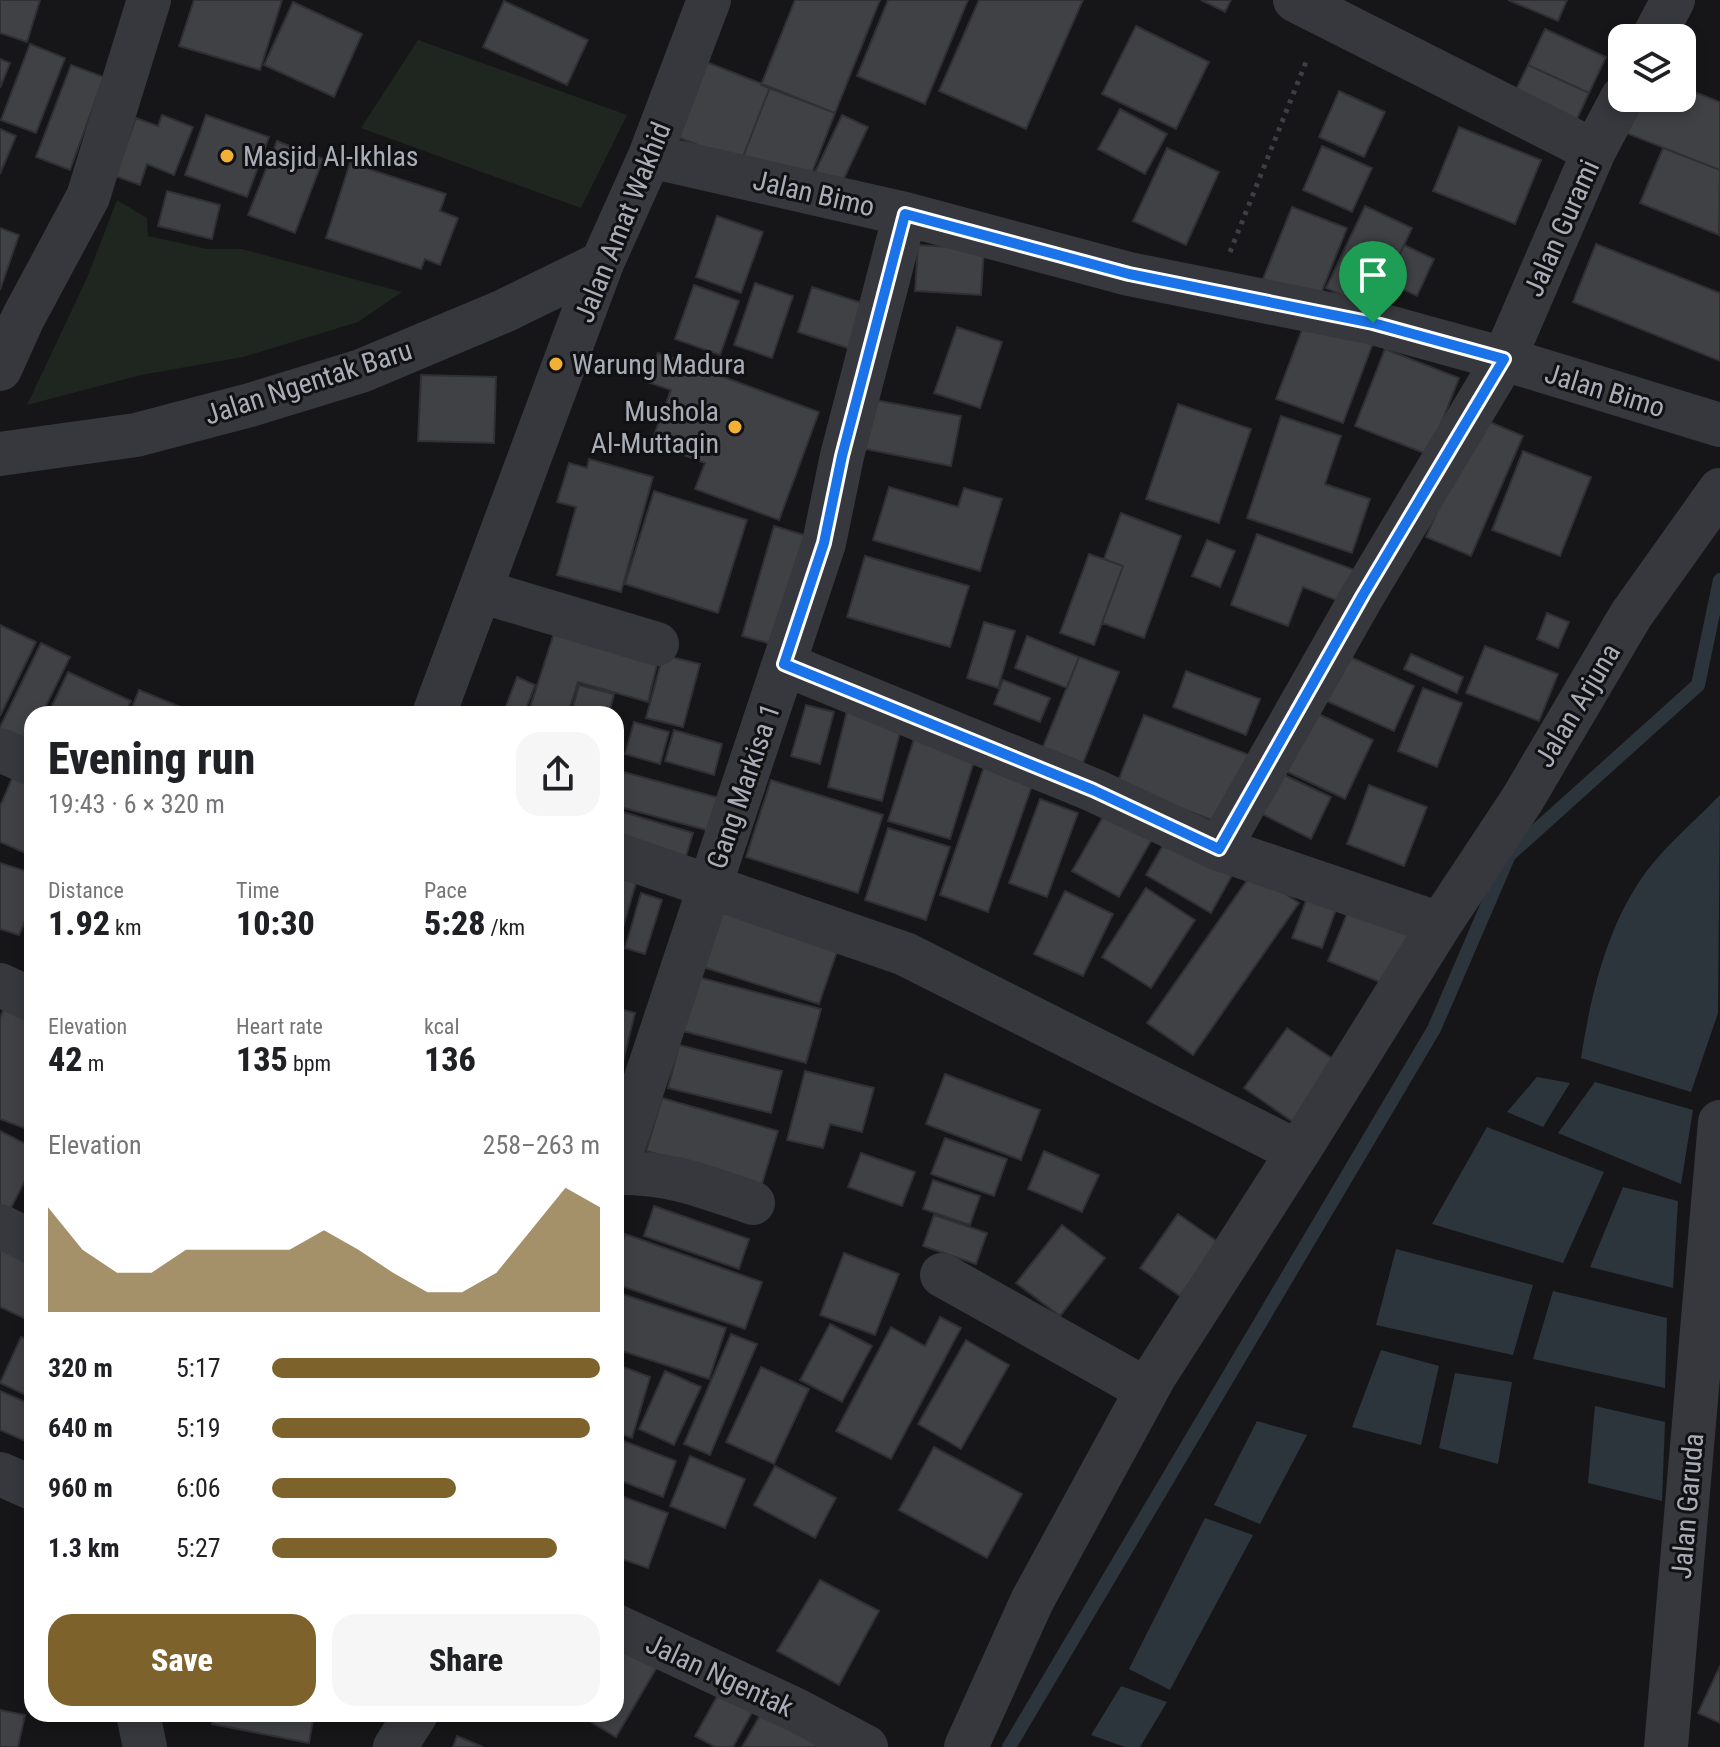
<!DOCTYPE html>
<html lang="en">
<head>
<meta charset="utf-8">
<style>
  body { margin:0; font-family:"Roboto Condensed",sans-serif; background:#f6f6f6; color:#202124; height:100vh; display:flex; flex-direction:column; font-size:30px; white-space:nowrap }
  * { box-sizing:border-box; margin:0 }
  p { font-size:26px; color:#757577 }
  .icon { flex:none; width:44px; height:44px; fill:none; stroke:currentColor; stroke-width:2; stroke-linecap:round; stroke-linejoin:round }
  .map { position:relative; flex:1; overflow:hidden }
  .details { position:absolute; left:24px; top:706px; width:600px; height:1016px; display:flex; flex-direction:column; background:#fff; border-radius:24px; box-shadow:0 4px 12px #0003 }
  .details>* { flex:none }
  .fabs { position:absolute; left:1608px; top:24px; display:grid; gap:16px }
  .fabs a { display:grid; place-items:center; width:88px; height:88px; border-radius:16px; background:#fff; box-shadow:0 4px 12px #0003; font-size:40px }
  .pin { position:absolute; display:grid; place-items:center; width:68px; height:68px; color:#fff; margin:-82px -34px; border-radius:50% 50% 50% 0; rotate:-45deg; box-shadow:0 0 8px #0007 }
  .pin .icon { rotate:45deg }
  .round { display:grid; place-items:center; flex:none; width:84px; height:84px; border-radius:24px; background:#f6f6f6 }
  .headline { display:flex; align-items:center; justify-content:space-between; height:136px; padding:0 24px }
  h1 { font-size:44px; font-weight:800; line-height:60px }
  .metrics { display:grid; grid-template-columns:repeat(3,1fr); gap:12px; height:136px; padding:8px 24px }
  .metrics div { display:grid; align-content:center }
  .metrics b { font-size:34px; font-weight:800 }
  .metrics small { font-size:22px; font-weight:400 }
  .metrics p { font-size:22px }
  .chart { height:224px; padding:16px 24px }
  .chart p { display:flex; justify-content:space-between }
  .chart svg { width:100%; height:144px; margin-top:8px; fill:#7e622b; opacity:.7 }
  .action { display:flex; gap:16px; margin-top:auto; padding:16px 24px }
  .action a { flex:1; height:92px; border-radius:24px; background:#7e622b; color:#fff; font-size:32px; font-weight:800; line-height:92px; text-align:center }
  .action a+a { background:#f6f6f6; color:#202124 }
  ul { padding:0 24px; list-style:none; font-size:26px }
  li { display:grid; grid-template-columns:128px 96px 1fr; align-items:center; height:60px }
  li i { height:20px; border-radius:10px; background:#7e622b }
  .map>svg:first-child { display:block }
  .green { fill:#1e261f }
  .water { fill:#2c353c }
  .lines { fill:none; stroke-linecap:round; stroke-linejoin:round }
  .stream { stroke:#2c353c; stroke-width:14 }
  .building { fill:#404145; stroke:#303034; stroke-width:2 }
  .path { stroke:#3d3f44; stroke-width:5; stroke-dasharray:4 6; stroke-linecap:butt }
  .minor { stroke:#37383d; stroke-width:44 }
  .route-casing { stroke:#fff; stroke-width:16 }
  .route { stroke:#1a73e8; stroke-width:10 }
  .poi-dot { fill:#f2b134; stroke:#111113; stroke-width:3 }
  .labels { text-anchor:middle; stroke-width:6; stroke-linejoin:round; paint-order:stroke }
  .poi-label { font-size:28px; fill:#a8adb8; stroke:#111113; text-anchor:start }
  .street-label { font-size:28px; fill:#a8adb8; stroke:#111113 }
</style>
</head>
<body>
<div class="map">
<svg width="1720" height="1747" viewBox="0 0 1720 1747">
  <rect width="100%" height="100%" fill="#161618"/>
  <path class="green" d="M 418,40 L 627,115 L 581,208 L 361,128 Z
    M 117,200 L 147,218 L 148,236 L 207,249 L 242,249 L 402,292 L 358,322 L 243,357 L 141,375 L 27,405 L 87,278 Z"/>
  <path class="water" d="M 1720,795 L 1718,1013 L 1691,1092 L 1581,1058 C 1591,994 1607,925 1646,872 C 1667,844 1696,820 1720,795 Z
    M 1537,1077 L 1570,1083 L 1543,1127 L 1507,1112 Z
    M 1595,1082 L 1693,1110 L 1681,1184 L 1558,1133 Z
    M 1487,1127 L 1604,1172 L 1563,1263 L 1432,1224 Z
    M 1623,1187 L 1678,1201 L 1673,1288 L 1590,1267 Z
    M 1396,1249 L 1533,1285 L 1513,1355 L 1376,1325 Z
    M 1553,1291 L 1667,1318 L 1665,1388 L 1533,1359 Z
    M 1381,1350 L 1439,1366 L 1421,1445 L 1352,1427 Z
    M 1455,1373 L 1512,1382 L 1498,1464 L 1439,1448 Z
    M 1595,1406 L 1665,1422 L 1662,1501 L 1588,1483 Z
    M 1257,1421 L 1307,1435 L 1260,1524 L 1214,1505 Z
    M 1205,1518 L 1253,1535 L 1170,1690 L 1129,1669 Z
    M 1121,1686 L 1167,1702 L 1140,1747 L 1125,1747 L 1091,1735 Z"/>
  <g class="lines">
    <path class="stream" d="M 1009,1747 L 1434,1029 L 1509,855 L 1698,685 L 1720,580"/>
  </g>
  <path class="building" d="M 0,0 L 40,0 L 27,42 L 0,33 Z
    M 194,0 L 282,0 L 260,70 L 179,46 Z
    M 795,0 L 880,0 L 835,113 L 761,85 Z
    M 888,0 L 968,0 L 925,104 L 857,76 Z
    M 979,0 L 1083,0 L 1026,129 L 939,91 Z
    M 1201,0 L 1231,0 L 1225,12 Z
    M 1508,0 L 1567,0 L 1558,21 Z
    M 504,1 L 588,40 L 567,85 L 483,47 Z
    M 293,2 L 362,34 L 334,97 L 264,65 Z
    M 1136,26 L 1209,62 L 1176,129 L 1102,94 Z
    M 1545,29 L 1606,57 L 1589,93 L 1528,65 Z
    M 30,44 L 65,58 L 36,133 L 1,120 Z
    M 0,59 L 10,63 L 0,88 Z
    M 701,60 L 770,87 L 741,162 L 672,135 Z
    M 71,65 L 104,77 L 70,170 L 36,157 Z
    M 1528,65 L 1589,93 L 1570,134 L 1509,104 Z
    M 770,87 L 835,113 L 806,188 L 741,162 Z
    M 1682,87 L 1720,102 L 1720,170 L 1626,133 L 1641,98 L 1682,98 Z
    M 1339,91 L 1385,112 L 1364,157 L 1319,137 Z
    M 1120,109 L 1167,134 L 1145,174 L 1098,149 Z
    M 162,115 L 193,127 L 174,175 L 147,164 L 140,185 L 115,176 L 136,118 L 158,126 Z
    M 206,115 L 269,137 L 247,197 L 185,175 Z
    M 842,115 L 868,127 L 841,185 L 815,172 Z
    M 1459,127 L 1541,160 L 1515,224 L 1433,191 Z
    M 0,129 L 16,136 L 0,174 Z
    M 277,141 L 323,159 L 295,233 L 248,215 Z
    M 1322,146 L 1372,168 L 1352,212 L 1303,190 Z
    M 1167,148 L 1219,172 L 1186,245 L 1133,221 Z
    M 1663,148 L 1720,170 L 1719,235 L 1640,203 Z
    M 350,163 L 446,194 L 440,211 L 458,218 L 440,265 L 425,259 L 421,269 L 326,238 Z
    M 167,191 L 220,205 L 212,239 L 158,226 Z
    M 1365,206 L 1412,228 L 1374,310 L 1326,288 Z
    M 1292,207 L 1347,228 L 1318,301 L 1263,279 Z
    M 717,216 L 763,232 L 741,293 L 696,277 Z
    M 0,228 L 19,235 L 0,290 Z
    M 1596,244 L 1720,293 L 1720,361 L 1573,302 Z
    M 918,245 L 984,249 L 981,295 L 915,291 Z
    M 1404,245 L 1434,259 L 1417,296 L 1387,282 Z
    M 755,283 L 793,296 L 772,358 L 734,345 Z
    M 694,285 L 739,301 L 720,355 L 675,339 Z
    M 812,287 L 871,306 L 857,351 L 798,332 Z
    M 1306,319 L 1373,343 L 1343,423 L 1276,399 Z
    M 957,327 L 1002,342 L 980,408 L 934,393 Z
    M 1385,349 L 1459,378 L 1429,455 L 1355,426 Z
    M 658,353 L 819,412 L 779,520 L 695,489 L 705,463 L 651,443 L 671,390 L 647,382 Z
    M 421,375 L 496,377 L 494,443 L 418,441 Z
    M 864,398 L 961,416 L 951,466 L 855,447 Z
    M 1178,404 L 1251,429 L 1219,523 L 1146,499 Z
    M 1281,416 L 1341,436 L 1325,484 L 1370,499 L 1352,553 L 1247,518 Z
    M 1478,417 L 1523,436 L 1471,556 L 1426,537 Z
    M 1523,451 L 1591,477 L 1560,556 L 1492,530 Z
    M 589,459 L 653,477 L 621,592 L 557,575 L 576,507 L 557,502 L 569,463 L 587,468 Z
    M 889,487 L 958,507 L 964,488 L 1002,499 L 980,571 L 873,540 Z
    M 654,491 L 747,520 L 718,613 L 625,584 Z
    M 1121,513 L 1181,536 L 1144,638 L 1102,623 L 1123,566 L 1104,559 Z
    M 774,526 L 814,538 L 782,647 L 742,636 Z
    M 1257,534 L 1363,573 L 1351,606 L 1303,587 L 1288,626 L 1231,605 Z
    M 1207,540 L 1235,551 L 1220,587 L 1192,576 Z
    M 1089,554 L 1123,566 L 1094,645 L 1060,633 Z
    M 865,556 L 969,586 L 950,647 L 847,617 Z
    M 1547,613 L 1569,622 L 1558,648 L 1537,639 Z
    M 984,622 L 1015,631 L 998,688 L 967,678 Z
    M 0,625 L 36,642 L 0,716 Z
    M 556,627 L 660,652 L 648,702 L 578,682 L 568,714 L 528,714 Z
    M 1027,636 L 1079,657 L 1067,688 L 1015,668 Z
    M 41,643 L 70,657 L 42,714 L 32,714 L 32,734 L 27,745 L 0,732 L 0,727 Z
    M 1485,646 L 1558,674 L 1539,721 L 1466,693 Z
    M 1333,649 L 1414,686 L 1394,731 L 1313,695 Z
    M 1411,654 L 1463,677 L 1457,693 L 1404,669 Z
    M 663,655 L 700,664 L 683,727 L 646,718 Z
    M 1079,657 L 1119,672 L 1083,763 L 1043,747 Z
    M 1186,671 L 1260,699 L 1246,735 L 1173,707 Z
    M 68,672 L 131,701 L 124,714 L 48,714 Z
    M 517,677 L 535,685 L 524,714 L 503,714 Z
    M 1003,680 L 1050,698 L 1040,722 L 994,704 Z
    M 579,685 L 614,694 L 609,714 L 571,714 Z
    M 1423,688 L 1462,703 L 1437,767 L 1398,751 Z
    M 139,690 L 198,714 L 129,714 Z
    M 806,705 L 834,712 L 820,764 L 791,756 Z
    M 1306,708 L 1373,740 L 1345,799 L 1277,767 Z
    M 847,711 L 902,725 L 882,801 L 828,787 Z
    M 1144,715 L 1252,756 L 1225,825 L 1117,784 Z
    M 634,722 L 669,732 L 660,764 L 625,754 Z
    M 674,730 L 722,744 L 714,775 L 665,761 Z
    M 914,739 L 975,758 L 950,839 L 888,821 Z
    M 986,761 L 1035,777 L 988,912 L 940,895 Z
    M 18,765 L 32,771 L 32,856 L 0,842 L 0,806 Z
    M 616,770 L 723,799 L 714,832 L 616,806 Z
    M 1280,773 L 1331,797 L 1311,839 L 1260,813 Z
    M 771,780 L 883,815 L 858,893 L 746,857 Z
    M 1369,785 L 1427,807 L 1404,866 L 1347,844 Z
    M 1040,799 L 1078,813 L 1047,897 L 1009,883 Z
    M 1108,808 L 1155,834 L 1119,897 L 1072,871 Z
    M 616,810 L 693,833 L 684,863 L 616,842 Z
    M 888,828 L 950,847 L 926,920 L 865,900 Z
    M 1170,833 L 1235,870 L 1211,913 L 1146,875 Z
    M 0,863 L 32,873 L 32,906 L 19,935 L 0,929 Z
    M 1253,872 L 1299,903 L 1193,1055 L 1147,1023 Z
    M 616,877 L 636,883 L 616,952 Z
    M 1146,888 L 1195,920 L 1151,988 L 1102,957 Z
    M 1065,891 L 1113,914 L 1083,976 L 1034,954 Z
    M 641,893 L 662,900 L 645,954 L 625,948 Z
    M 1309,893 L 1338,904 L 1322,948 L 1292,938 Z
    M 719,907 L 839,946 L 819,1004 L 700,966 Z
    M 1349,909 L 1418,937 L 1397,989 L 1328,961 Z
    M 694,976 L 821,1009 L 806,1063 L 679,1030 Z
    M 8,998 L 32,1008 L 32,1131 L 0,1119 L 0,1018 Z
    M 616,1008 L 635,1013 L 616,1090 Z
    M 1287,1028 L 1339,1063 L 1296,1124 L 1244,1088 Z
    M 679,1045 L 782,1071 L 771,1113 L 668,1088 Z
    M 805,1071 L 874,1088 L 862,1132 L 830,1124 L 823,1148 L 787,1140 Z
    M 945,1074 L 1040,1110 L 1021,1160 L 926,1124 Z
    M 662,1098 L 778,1131 L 762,1184 L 646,1151 Z
    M 0,1131 L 32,1147 L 32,1167 L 9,1212 L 0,1208 Z
    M 945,1138 L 1007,1159 L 994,1196 L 931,1174 Z
    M 1044,1151 L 1099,1175 L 1082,1212 L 1028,1189 Z
    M 861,1153 L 915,1172 L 902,1206 L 848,1187 Z
    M 933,1180 L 980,1196 L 970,1225 L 923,1209 Z
    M 654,1206 L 749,1239 L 739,1269 L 644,1236 Z
    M 1178,1214 L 1218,1242 L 1180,1296 L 1140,1268 Z
    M 934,1215 L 987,1233 L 976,1264 L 923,1246 Z
    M 1062,1225 L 1105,1258 L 1060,1316 L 1016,1283 Z
    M 625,1234 L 762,1282 L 745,1329 L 616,1284 L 616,1261 Z
    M 6,1239 L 32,1252 L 32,1322 L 0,1307 L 0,1251 Z
    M 844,1253 L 899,1274 L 875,1335 L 820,1315 Z
    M 616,1292 L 726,1328 L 709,1379 L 616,1349 Z
    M 940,1317 L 961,1328 L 891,1459 L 836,1431 L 891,1327 L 925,1346 Z
    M 830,1324 L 872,1346 L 842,1402 L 800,1380 Z
    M 731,1334 L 757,1344 L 710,1455 L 684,1444 Z
    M 21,1337 L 32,1342 L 32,1398 L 0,1383 Z
    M 966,1340 L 1009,1365 L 961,1449 L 918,1424 Z
    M 616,1364 L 650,1377 L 632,1438 L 616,1432 Z
    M 761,1367 L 809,1389 L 774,1464 L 726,1442 Z
    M 665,1371 L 701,1387 L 674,1445 L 639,1429 Z
    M 0,1391 L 32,1405 L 32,1444 L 0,1430 Z
    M 616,1438 L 676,1461 L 663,1497 L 616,1479 Z
    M 934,1447 L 1022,1494 L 987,1558 L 899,1510 Z
    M 690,1456 L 745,1479 L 725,1528 L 670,1506 Z
    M 775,1466 L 836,1498 L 815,1538 L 754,1505 Z
    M 616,1494 L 668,1513 L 648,1568 L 616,1557 Z
    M 820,1580 L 879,1611 L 839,1685 L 777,1651 Z
    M 616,1643 L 657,1667 L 616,1737 L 581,1716 L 583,1714 L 616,1714 Z
    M 1720,1666 L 1720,1723 L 1698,1713 Z
    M 720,1691 L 754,1709 L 733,1747 L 715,1747 L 695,1736 Z
    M 767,1703 L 845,1747 L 742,1747 Z
    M 0,1710 L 25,1715 L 18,1747 L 0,1747 Z
    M 214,1714 L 314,1714 L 309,1743 L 212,1724 Z
    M 457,1736 L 483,1747 L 453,1747 Z"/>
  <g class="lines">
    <path class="path" d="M 1230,252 L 1308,57"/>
    <path class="minor" d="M 1295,0 L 1594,151
      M 1653,38 L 1673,0
      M 650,156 L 905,214 L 1129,274 L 1373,323 L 1504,359 L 1720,425
      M 0,369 L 23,318 L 88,197 L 149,0
      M 0,454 L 136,435 L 250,405 L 361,371 L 504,311 L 602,263
      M 480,591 L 657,644
      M 784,664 L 1093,790 L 1219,849 L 1440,924
      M 434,714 L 602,263 L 650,156 L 709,0
      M 0,750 L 32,764
      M 1219,849 L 1363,595 L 1504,359 L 1594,151 L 1622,98
      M 616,854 L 905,954 L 1298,1152 L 1440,924 L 1522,800 L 1631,615 L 1720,490
      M 0,985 L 32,1000
      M 616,1168 L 824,543 L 842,456 L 905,214
      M 616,1173 C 670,1172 703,1186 753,1203
      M 0,1226 L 32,1242
      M 942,1275 L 1147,1390
      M 0,1474 L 32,1488
      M 616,1626 L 796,1710 L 866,1747
      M 138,1714 L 145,1747
      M 395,1747 L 416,1714
      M 966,1747 L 1032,1601 L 1154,1377 L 1298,1152
      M 1666,1747 L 1720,1122"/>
  </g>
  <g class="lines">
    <defs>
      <path id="route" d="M 905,214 L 1129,274 L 1373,323 L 1504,359 L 1363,595 L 1219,849 L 1093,790 L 784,664 L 824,543 L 842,456 Z"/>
    </defs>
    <use href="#route" class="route-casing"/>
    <use href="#route" class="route"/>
  </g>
  <g class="poi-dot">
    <circle cx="227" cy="156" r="8"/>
    <circle cx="556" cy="364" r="8"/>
    <circle cx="735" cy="427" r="8"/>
  </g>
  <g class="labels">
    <g class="poi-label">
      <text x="243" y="166">Masjid Al-Ikhlas</text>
      <text x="572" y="374">Warung Madura</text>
      <text x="719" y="421" text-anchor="end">Mushola<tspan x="719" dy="32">Al-Muttaqin</tspan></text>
    </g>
    <g class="street-label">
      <text transform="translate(814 193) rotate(13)" y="10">Jalan Bimo</text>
      <text transform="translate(622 222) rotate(-68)" y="10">Jalan Amat Wakhid</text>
      <text transform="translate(1561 228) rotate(-66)" y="10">Jalan Gurami</text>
      <text transform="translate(308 382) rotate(-18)" y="10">Jalan Ngentak Baru</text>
      <text transform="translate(1605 390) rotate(17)" y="10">Jalan Bimo</text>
      <text transform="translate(1577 705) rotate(-59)" y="10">Jalan Arjuna</text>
      <text transform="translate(743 786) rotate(-71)" y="10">Gang Markisa 1</text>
      <text transform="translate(1687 1506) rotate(-85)" y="10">Jalan Garuda</text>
      <text transform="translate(720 1675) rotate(25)" y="10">Jalan Ngentak</text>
    </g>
  </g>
</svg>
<div class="fabs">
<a><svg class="icon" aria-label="layers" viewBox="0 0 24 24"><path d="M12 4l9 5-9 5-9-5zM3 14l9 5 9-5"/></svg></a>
</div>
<div class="pin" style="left:1373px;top:323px;background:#1e9e55"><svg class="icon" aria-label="arrive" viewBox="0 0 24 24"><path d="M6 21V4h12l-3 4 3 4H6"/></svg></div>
<section class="details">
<div class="headline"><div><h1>Evening run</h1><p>19:43 · 6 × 320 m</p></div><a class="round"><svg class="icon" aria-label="share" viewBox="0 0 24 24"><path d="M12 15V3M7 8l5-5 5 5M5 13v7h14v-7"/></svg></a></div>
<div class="metrics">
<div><p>Distance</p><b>1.92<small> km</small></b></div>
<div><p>Time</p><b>10:30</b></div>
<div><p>Pace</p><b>5:28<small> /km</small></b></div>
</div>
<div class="metrics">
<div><p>Elevation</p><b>42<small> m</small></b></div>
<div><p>Heart rate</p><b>135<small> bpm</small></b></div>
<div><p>kcal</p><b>136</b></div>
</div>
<div class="chart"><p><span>Elevation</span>258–263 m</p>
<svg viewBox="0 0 160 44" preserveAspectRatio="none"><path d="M0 44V12L10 25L20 32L30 32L40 25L50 25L60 25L70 25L80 19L90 25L100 32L110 38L120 38L130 32L140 19L150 6L160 12V44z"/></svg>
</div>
<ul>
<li><b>320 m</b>5:17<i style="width:100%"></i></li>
<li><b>640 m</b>5:19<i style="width:97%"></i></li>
<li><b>960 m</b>6:06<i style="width:56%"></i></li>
<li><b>1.3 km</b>5:27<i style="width:87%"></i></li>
</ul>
<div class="action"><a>Save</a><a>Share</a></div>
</section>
</div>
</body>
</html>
